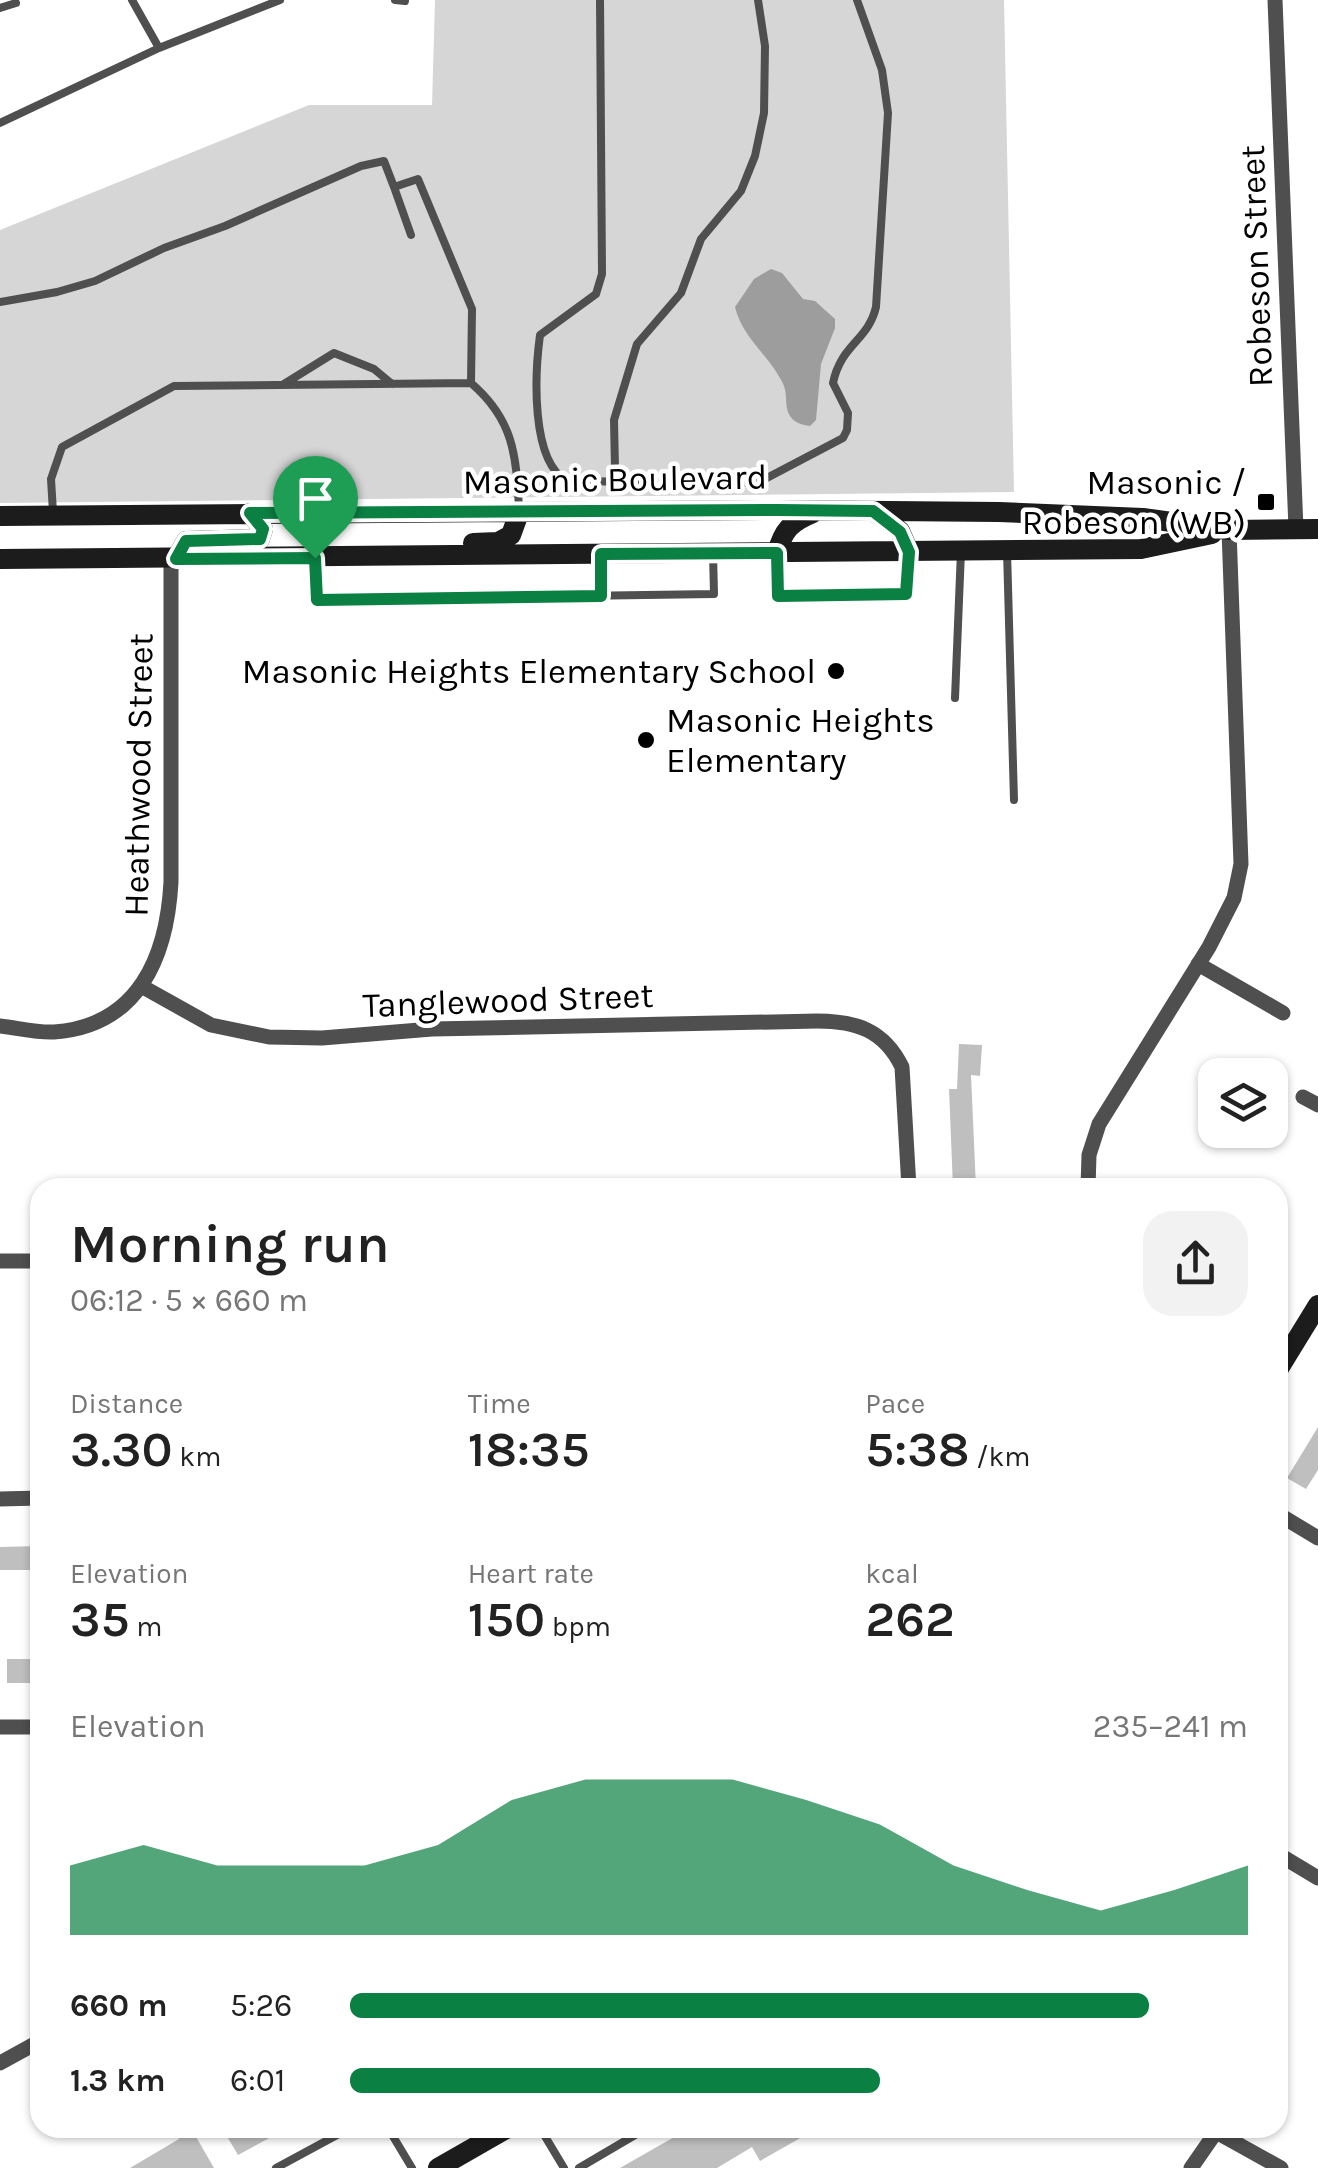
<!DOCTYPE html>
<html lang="en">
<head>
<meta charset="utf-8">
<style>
  body { margin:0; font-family:Karla,sans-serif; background:#f2f2f2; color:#222; height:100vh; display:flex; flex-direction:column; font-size:38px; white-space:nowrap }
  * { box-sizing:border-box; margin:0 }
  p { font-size:32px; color:#767676 }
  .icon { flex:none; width:55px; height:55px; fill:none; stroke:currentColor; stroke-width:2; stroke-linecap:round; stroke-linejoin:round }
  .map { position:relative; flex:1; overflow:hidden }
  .details { position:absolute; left:30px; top:1178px; width:1258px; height:960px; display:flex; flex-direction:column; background:#fff; border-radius:30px; box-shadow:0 2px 8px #0004 }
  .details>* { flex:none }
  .fabs { position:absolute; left:1198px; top:1058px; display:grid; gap:20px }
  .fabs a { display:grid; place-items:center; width:90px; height:90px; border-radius:20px; background:#fff; box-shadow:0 2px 8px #0004; font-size:50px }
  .pin { position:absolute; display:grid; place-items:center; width:85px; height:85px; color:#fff; margin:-102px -42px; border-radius:50% 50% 50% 0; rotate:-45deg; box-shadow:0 0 10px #0007 }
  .pin .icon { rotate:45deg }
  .round { display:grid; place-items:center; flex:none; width:105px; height:105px; border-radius:30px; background:#f2f2f2 }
  .summary { display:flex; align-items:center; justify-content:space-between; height:170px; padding:0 40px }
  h1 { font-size:55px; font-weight:600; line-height:75px }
  .metrics { display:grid; grid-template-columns:repeat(3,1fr); gap:15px; height:170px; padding:10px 40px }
  .metrics div { display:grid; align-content:center }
  .metrics b { font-size:50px; font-weight:600 }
  .metrics small { font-size:28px; font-weight:400 }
  .metrics p { font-size:28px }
  .chart { height:280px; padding:20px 40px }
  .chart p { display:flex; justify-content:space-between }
  .chart svg { width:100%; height:180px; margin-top:10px; fill:#0b8043; opacity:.7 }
  ul { padding:0 40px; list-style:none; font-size:32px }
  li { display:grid; grid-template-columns:160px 120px 1fr; align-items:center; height:75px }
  li i { height:25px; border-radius:12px; background:#0b8043 }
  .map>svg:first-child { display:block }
  .green { fill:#d6d6d6 }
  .water { fill:#9d9d9d }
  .building { fill:#bfbfbf }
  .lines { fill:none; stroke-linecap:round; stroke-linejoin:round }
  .lane { stroke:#4f4f4f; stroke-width:8 }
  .street { stroke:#4f4f4f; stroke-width:15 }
  .secondary { stroke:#1c1c1c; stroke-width:20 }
  .route-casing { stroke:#fff; stroke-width:20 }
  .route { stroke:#0b8043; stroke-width:12 }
  .poi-dot { fill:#000; stroke:#fff; stroke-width:4 }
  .labels { text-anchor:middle; stroke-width:9; stroke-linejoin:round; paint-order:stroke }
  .street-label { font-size:35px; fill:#000; stroke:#fff }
  .poi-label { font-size:35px; fill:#000; stroke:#fff; text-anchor:end }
</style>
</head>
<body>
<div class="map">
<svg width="1318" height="2168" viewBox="0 0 1318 2168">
  <rect width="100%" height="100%" fill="#fff"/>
  <path class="green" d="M 435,0 L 1004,0 L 1014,492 L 0,503 L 0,230 L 309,105 L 432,105 Z"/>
  <path class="water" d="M 771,269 L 782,273 L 803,299 L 815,301 L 835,319 L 835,328 L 821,364 L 816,420 L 810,426 C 802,425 795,423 790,416 C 784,407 788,397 784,386 C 771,356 743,340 735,307 L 754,279 Z"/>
  <path class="building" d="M 959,1044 L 982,1045 L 980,1076 L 971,1075 L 976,1188 L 953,1188 L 949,1089 L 957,1089 Z
    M 1318,1427 L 1318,1470 L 1306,1489 L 1287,1478 Z
    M 40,1546 L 40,1570 L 0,1570 L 0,1547 Z
    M 7,1659 L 35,1659 L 35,1683 L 7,1683 Z
    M 173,2128 L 191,2128 L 214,2168 L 130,2168 L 179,2139 Z
    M 222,2128 L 288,2128 L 238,2155 Z
    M 690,2128 L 818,2128 L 760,2161 L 752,2147 L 717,2168 L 620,2168 Z"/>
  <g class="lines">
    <path class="lane" d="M 132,0 L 159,48
      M 395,0 L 405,1
      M 600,0 L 602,274 L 596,294 L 540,335 C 535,372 530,461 567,481 L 731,483 L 759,482 L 843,438 L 847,430 L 848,413 L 833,383 C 841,344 868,341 876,307 L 888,113 L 882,70 L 857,0
      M 0,8 L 16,3
      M 0,123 L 159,48 L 280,0
      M 394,187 L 411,235
      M 0,302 L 57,292 L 95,281 L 164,248 L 225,226 L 361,166 L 384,161 L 394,187 L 418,179 L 472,309 L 471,383
      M 284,384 L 334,353 L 374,369 L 392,384
      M 618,479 L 615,468 L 614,420 L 637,344 L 681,293 L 701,239 L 741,191 L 755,156 L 764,113 L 765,46 L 758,0
      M 53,512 L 51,479 L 62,447 L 174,386 L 471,383 C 514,420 516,455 519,508
      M 1007,551 L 1014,800
      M 777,553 L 778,596 L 906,594 L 909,554
      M 601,555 L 601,596
      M 315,558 L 317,600 L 714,594 L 713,553
      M 955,698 L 961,551
      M 388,2128 L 412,2168
      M 540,2128 L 564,2168
      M 276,2168 L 350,2128
      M 579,2168 L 647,2128"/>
    <path class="street" d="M 1275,0 L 1296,529
      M 1198,964 L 1283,1013
      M 143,987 L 211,1025 L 269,1037 L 322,1038 L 432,1029 L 817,1021 C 856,1021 884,1030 902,1067 L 909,1188
      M 0,1026 C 18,1028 37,1033 54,1032 C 139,1026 167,956 171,882 L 171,559
      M 1303,1097 L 1318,1105
      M 1088,1188 L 1089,1155 L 1099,1124 L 1209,947 L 1234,898 L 1241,864 L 1229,530
      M 0,1261 L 40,1261
      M 0,1499 L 40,1498
      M 1278,1514 L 1318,1538
      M 0,1727 L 40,1727
      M 1278,1854 L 1318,1878
      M 0,2063 L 40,2041
      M 1209,2128 L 1281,2168
      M 1191,2168 L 1216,2132"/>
    <path class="secondary" d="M 873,511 L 900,531 L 909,552
      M 0,516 L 778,510 L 999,512 L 1143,518 L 1229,530 L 1318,529
      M 473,543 L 498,542 L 511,535 L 519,513
      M 777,553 C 783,530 791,522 813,513
      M 0,559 L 1141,549 L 1212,534
      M 176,559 L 186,541 L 260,539 L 263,529 L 250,513
      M 1278,1370 L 1318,1305
      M 438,2168 L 508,2128"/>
  </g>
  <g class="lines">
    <defs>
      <path id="route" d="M 778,510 L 873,511 L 900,532 L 909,552 L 906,594 L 778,596 L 777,553 L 601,554 L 601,596 L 317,600 L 315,558 L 176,559 L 186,541 L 260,539 L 263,529 L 250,513 Z"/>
    </defs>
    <use href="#route" class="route-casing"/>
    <use href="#route" class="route"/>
  </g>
  <g class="poi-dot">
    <rect x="1256" y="492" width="20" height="20" rx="5"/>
    <circle cx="836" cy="671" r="10"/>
    <circle cx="646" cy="740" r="10"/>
  </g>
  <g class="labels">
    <g class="street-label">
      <text transform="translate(1256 266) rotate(-92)" y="12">Robeson Street</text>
      <text transform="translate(615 479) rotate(-1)" y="12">Masonic Boulevard</text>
      <text transform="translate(138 775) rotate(-89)" y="12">Heathwood Street</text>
      <text transform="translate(508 1000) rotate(-2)" y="12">Tanglewood Street</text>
    </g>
    <g class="poi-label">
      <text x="1246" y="494">Masonic /<tspan x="1246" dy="40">Robeson (WB)</tspan></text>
      <text x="816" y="683">Masonic Heights Elementary School</text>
      <text x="666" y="732" text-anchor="start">Masonic Heights<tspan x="666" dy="40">Elementary</tspan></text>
    </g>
  </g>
</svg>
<div class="fabs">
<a><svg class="icon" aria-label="layers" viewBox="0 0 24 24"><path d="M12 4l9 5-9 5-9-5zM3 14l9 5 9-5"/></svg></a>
</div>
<div class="pin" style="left:315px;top:558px;background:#1e9e55"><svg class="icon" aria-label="arrive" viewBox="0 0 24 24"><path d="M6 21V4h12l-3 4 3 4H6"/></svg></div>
<section class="details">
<div class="summary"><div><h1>Morning run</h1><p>06:12 · 5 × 660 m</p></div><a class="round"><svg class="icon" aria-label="share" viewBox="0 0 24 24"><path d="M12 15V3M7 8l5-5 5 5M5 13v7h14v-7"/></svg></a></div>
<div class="metrics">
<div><p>Distance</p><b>3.30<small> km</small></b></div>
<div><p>Time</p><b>18:35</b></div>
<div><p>Pace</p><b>5:38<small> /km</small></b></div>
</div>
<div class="metrics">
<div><p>Elevation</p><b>35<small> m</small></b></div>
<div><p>Heart rate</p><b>150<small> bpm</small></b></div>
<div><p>kcal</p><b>262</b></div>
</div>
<div class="chart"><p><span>Elevation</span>235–241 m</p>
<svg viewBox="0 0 160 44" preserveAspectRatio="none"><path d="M0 44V27L10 22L20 27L30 27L40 27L50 22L60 11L70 6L80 6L90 6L100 11L110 17L120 27L130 33L140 38L150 33L160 27V44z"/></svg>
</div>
<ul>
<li><b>660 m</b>5:26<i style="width:89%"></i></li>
<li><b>1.3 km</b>6:01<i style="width:59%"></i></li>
</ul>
</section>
</div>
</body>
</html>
